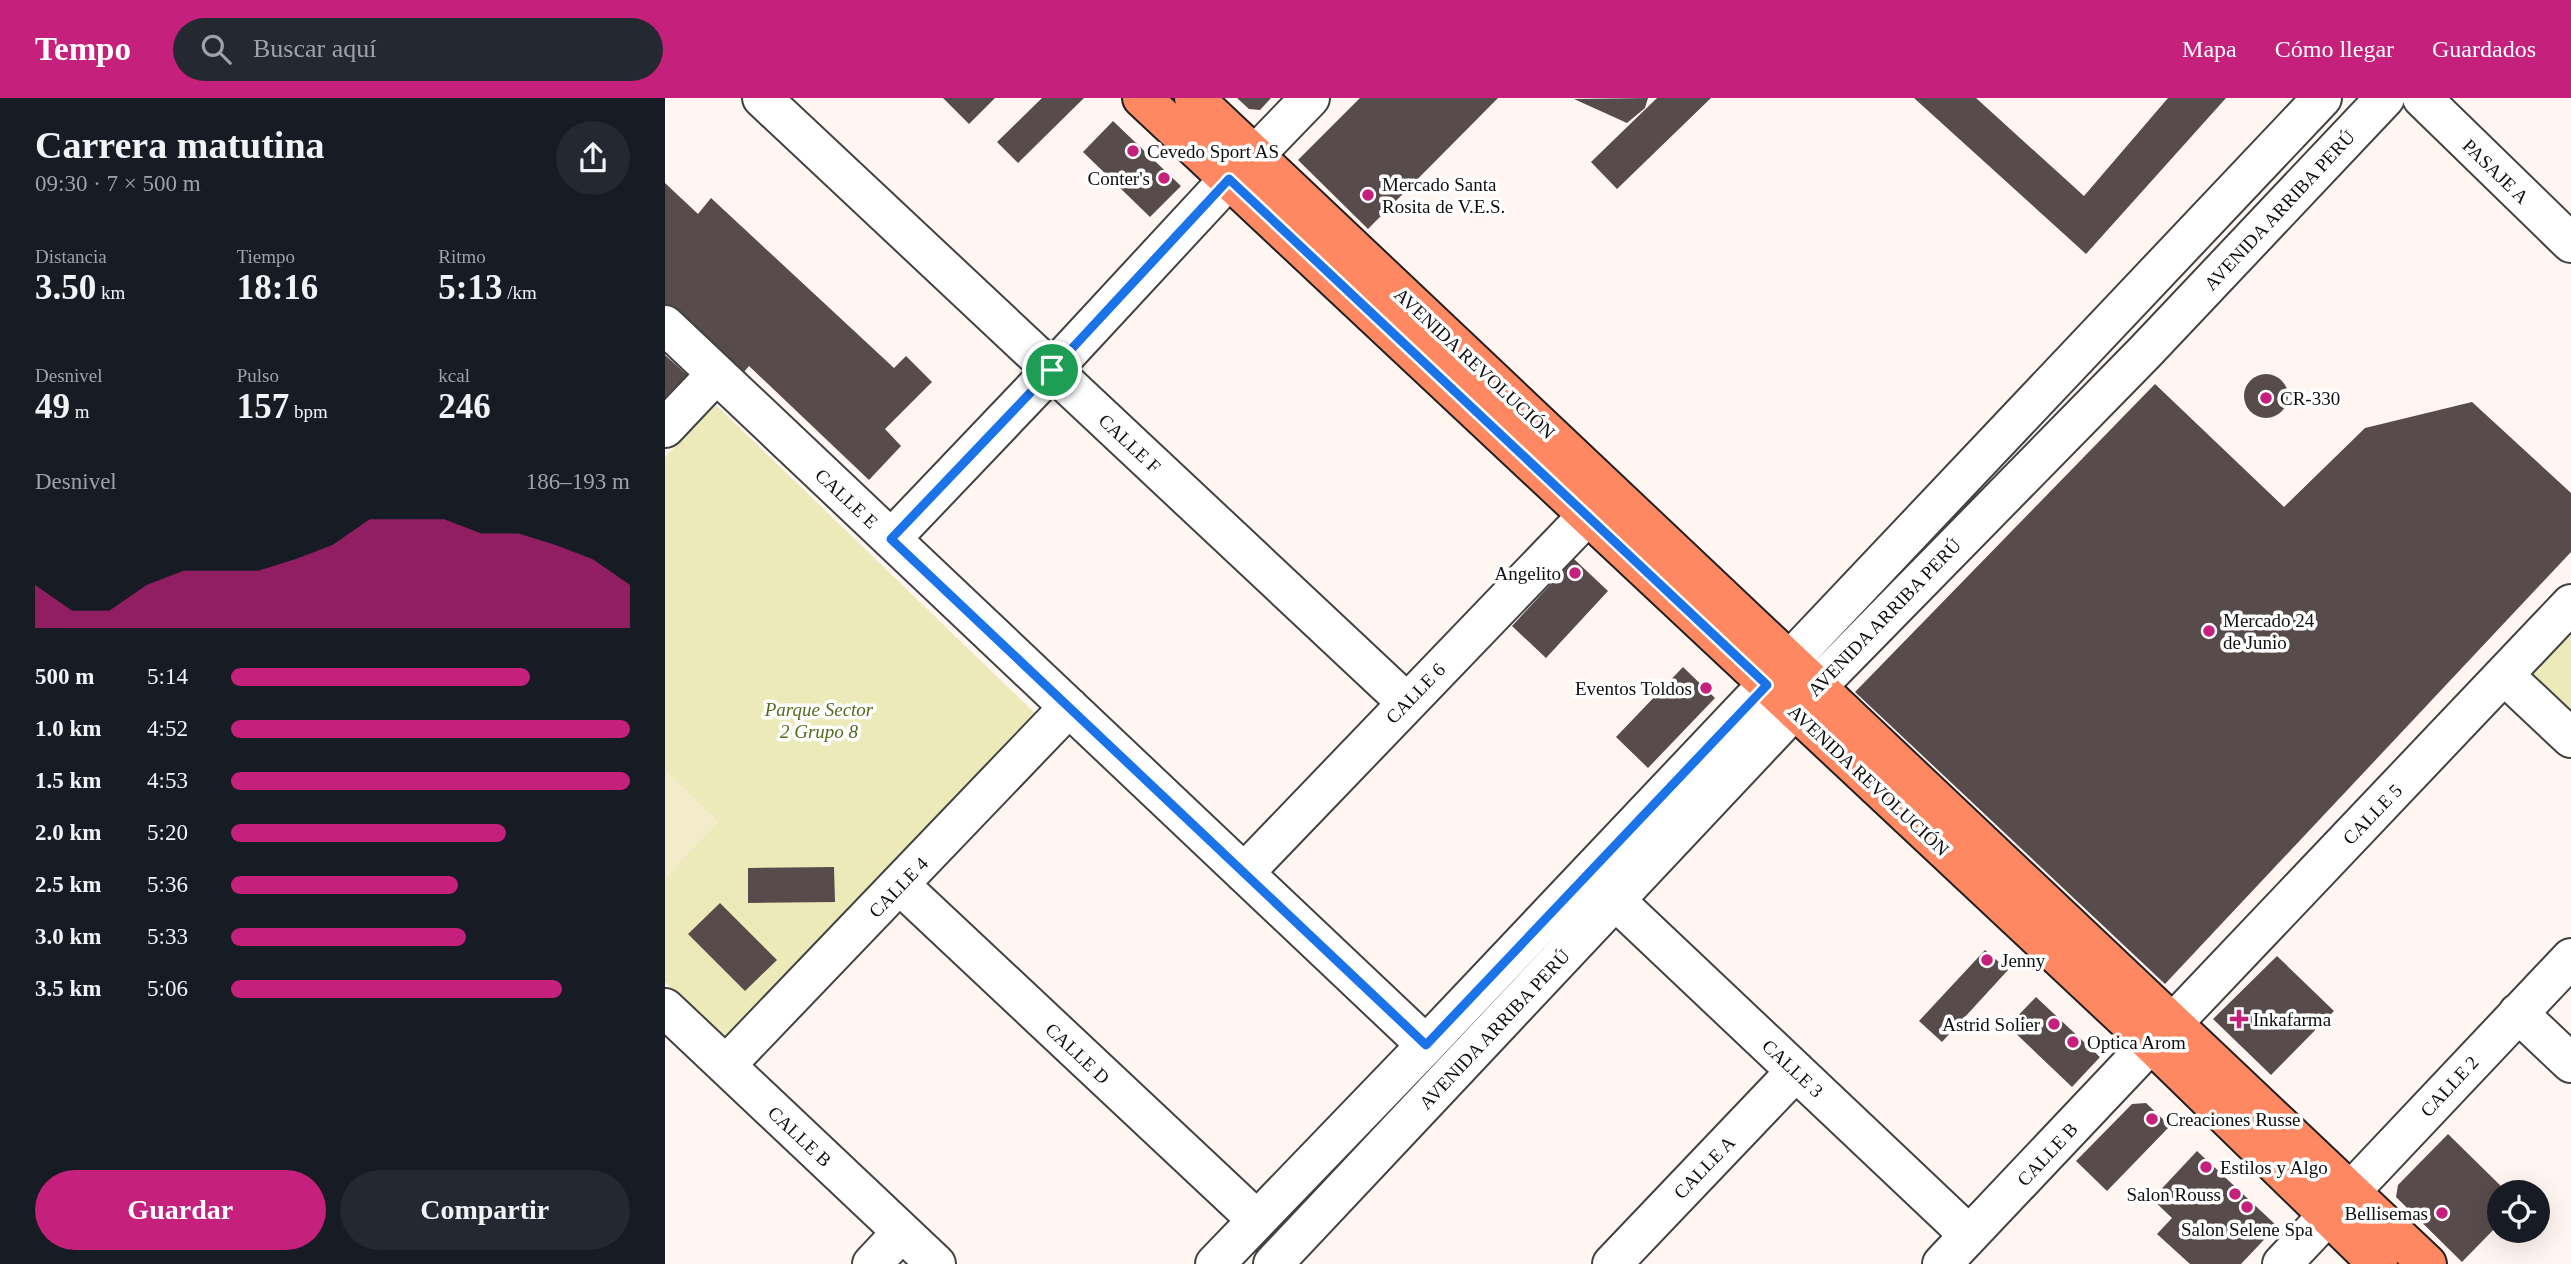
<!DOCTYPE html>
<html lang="es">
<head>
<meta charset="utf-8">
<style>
  body { margin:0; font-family:"Times New Roman",serif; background:#242831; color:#f1f3f6; height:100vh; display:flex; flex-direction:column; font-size:26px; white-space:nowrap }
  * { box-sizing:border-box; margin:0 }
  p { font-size:23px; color:#9ea1a6 }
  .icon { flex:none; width:38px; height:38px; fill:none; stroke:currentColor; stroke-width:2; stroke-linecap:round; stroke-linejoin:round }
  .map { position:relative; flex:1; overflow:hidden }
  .details { display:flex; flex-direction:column; background:#171b24; width:665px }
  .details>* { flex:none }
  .fabs { position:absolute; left:1822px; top:1082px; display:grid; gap:14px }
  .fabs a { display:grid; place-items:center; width:63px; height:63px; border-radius:50%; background:#171b24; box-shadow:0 7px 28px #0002; font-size:35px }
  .pin { position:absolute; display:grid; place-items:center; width:60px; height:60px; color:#fff; margin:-30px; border:4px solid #fff; border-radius:50%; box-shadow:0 2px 7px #0007 }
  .round { display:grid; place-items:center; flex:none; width:74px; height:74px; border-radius:37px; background:#242831 }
  .summary { display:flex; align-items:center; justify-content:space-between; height:119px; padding:0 35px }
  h1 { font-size:38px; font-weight:700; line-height:52px }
  .figures { display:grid; grid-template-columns:repeat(3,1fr); gap:10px; height:119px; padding:7px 35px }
  .figures div { display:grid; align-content:center }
  .figures b { font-size:35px; font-weight:700 }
  .figures small { font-size:19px; font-weight:400 }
  .figures p { font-size:19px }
  .chart { height:196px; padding:14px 35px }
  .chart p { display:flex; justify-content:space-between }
  .chart svg { width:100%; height:126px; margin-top:7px; fill:#c6207d; opacity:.7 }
  .cta { display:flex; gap:14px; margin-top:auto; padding:14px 35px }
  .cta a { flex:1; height:80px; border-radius:42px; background:#c6207d; color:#fff; font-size:28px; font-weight:700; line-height:80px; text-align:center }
  .cta a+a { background:#242831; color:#f1f3f6 }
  ul { padding:0 35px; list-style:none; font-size:23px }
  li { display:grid; grid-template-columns:112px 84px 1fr; align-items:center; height:52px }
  li i { height:18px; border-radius:9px; background:#c6207d }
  header { display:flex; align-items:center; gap:42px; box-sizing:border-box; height:98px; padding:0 35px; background:#c6207d; color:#fff }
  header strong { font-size:33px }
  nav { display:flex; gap:38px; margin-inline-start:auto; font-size:24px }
  .search { width:490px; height:63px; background:#242831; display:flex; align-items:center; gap:18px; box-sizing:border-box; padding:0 24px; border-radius:38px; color:#9ea1a6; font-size:26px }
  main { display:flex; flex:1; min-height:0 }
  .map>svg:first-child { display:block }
  .green { fill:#eceab8 }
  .pitch { fill:#f2ecca }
  .building { fill:#584b4c }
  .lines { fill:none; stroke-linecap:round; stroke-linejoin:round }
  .minor-casing { stroke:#424242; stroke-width:42 }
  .major-casing { stroke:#202020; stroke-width:42 }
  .minor { stroke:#fff; stroke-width:38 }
  .major { stroke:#fe8862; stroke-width:38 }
  .route-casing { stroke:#fff; stroke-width:14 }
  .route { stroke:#1a73e8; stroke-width:9 }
  .poi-dot { fill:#c6207d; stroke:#fff; stroke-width:2.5 }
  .labels { text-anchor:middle; stroke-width:7; stroke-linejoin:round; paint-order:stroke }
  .poi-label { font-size:19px; fill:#0f0f0f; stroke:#fff; text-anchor:start }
  .street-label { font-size:19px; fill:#0f0f0f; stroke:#fff }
  .park-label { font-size:19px; font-style:italic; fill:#546a1c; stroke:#fff }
</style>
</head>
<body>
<header>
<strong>Tempo</strong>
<div class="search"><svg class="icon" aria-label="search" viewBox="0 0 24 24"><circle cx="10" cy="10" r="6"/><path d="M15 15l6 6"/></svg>Buscar aquí</div>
<nav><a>Mapa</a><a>Cómo llegar</a><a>Guardados</a></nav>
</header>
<main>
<section class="details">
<div class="summary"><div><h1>Carrera matutina</h1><p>09:30 · 7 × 500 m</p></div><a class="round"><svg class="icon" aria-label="share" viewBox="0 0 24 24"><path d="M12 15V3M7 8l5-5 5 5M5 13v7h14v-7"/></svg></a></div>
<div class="figures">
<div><p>Distancia</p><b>3.50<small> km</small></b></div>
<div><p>Tiempo</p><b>18:16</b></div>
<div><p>Ritmo</p><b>5:13<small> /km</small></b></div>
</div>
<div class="figures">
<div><p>Desnivel</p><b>49<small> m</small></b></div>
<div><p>Pulso</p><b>157<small> bpm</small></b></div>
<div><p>kcal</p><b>246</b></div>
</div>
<div class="chart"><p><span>Desnivel</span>186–193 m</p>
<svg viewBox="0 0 160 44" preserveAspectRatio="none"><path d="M0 44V29L10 38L20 38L30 29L40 24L50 24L60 24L70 20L80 15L90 6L100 6L110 6L120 11L130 11L140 15L150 20L160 29V44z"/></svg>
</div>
<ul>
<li><b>500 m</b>5:14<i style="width:75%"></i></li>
<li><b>1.0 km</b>4:52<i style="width:100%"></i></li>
<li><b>1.5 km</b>4:53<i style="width:100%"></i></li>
<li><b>2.0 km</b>5:20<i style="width:69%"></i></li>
<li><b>2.5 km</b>5:36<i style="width:57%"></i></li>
<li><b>3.0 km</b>5:33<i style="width:59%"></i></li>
<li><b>3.5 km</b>5:06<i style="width:83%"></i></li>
</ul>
<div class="cta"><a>Guardar</a><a>Compartir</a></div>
</section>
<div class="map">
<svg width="1906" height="1166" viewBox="0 0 1906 1166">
  <rect width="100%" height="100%" fill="#fff5f1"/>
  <path class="green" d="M 51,307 L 372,617 L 60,941 L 0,884 L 0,359 Z
    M 1906,532 L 1906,616 L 1864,577 Z"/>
  <path class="pitch" d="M 0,672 L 54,724 L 0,781 Z"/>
  <path class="building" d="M 278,0 L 330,0 L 304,26 Z
    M 377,0 L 419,0 L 353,65 L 332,44 Z
    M 572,0 L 606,0 L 595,12 L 584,11 Z
    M 695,0 L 833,0 L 703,131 L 633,62 Z
    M 983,0 L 980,10 L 962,25 L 909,1 Z
    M 992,0 L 1046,0 L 952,91 L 926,64 Z
    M 1249,0 L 1311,0 L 1419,98 L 1503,0 L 1561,0 L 1421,156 Z
    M 448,23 L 516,88 L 485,119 L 418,54 Z
    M 0,85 L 33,116 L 46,100 L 229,270 L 241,258 L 267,284 L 220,331 L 236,348 L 204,382 L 84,268 L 79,274 L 34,233 L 32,236 L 0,208 Z
    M 0,257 L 27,281 L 0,313 Z
    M1579 298a22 22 0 1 1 44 0a22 22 0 1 1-44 0Z
    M 1490,286 L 1619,409 L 1700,330 L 1807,304 L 1906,395 L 1906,454 L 1500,886 L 1190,594 Z
    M 909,461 L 943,493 L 881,560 L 847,528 Z
    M 1018,569 L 1050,600 L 983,670 L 951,639 Z
    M 169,769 L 170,804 L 83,805 L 83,770 Z
    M 55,805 L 112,862 L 80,893 L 23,836 Z
    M 1320,852 L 1343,872 L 1277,944 L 1254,923 Z
    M 1612,858 L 1669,913 L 1606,977 L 1548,921 Z
    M 1371,899 L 1435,959 L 1407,989 L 1343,928 Z
    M 1481,1005 L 1505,1028 L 1442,1093 L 1411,1063 L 1467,1006 Z
    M 1783,1036 L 1842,1094 L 1834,1094 L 1834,1126 L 1797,1164 L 1731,1099 L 1733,1087 Z
    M 1532,1053 L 1612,1128 L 1576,1166 L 1525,1166 L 1492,1136 L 1507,1120 L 1487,1101 Z"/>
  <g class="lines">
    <defs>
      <path id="minor" d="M 97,0 L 741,604
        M 1757,0 L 1906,145
        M 0,227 L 761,947
        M 0,330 L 51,276
        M 226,441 L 387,272 L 564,81 L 590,57 L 645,0
        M 1839,577 L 1906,640
        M 579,775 L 923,417
        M 235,787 L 592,1122
        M 951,803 L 1304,1137
        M 0,910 L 271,1166
        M 1853,915 L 1906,965
        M 1508,925 L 1906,506
        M 61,967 L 404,609
        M 207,1166 L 237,1134
        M 550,1166 L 761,947 L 1657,0
        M 608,1166 L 1129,612 L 1480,254 L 1720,0
        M 947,1166 L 1131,973
        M 1277,1166 L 1486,945
        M 1617,1166 L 1906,860"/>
      <path id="major" d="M 477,0 L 1486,945 L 1713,1166
        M 529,0 L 1762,1166"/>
    </defs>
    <use href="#minor" class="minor-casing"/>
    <use href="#major" class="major-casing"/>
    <use href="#minor" class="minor"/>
    <use href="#major" class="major"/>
  </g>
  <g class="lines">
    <defs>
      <path id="route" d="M 564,81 L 1102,587 L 761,947 L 226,441 L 387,272 Z"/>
    </defs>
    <use href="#route" class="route-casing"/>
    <use href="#route" class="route"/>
  </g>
  <g class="poi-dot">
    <circle cx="468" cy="53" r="7"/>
    <circle cx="499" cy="80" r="7"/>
    <circle cx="703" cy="97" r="7"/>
    <circle cx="1601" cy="300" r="7"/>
    <circle cx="910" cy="475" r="7"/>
    <circle cx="1544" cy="533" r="7"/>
    <circle cx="1041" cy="590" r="7"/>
    <circle cx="1322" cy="862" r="7"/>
    <path d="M1570.5 910.5h7v7h7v7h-7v7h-7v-7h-7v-7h7z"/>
    <circle cx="1389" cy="926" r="7"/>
    <circle cx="1408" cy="944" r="7"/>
    <circle cx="1487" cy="1021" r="7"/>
    <circle cx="1541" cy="1069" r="7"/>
    <circle cx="1570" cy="1096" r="7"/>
    <circle cx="1582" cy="1109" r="7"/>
    <circle cx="1777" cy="1115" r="7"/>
  </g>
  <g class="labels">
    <g class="poi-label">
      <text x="482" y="60">Cevedo Sport AS</text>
      <text x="485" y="87" text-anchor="end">Conter's</text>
      <text x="717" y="93">Mercado Santa<tspan x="717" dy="22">Rosita de V.E.S.</tspan></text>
      <text x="1615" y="307">CR-330</text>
      <text x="896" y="482" text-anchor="end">Angelito</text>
      <text x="1558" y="529">Mercado 24<tspan x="1558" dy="22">de Junio</tspan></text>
      <text x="1027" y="597" text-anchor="end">Eventos Toldos</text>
      <text x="1336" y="869">Jenny</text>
      <text x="1588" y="928">Inkafarma</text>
      <text x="1375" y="933" text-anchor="end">Astrid Solier</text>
      <text x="1422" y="951">Optica Arom</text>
      <text x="1501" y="1028">Creaciones Russe</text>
      <text x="1555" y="1076">Estilos y Algo</text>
      <text x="1556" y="1103" text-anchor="end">Salon Rouss</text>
      <text x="1763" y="1122" text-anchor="end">Bellisemas</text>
      <text x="1582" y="1138" text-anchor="middle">Salon Selene Spa</text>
    </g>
    <g class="street-label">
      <text transform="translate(1831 73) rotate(44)" y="7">PASAJE A</text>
      <text transform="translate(1614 112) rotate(-47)" y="7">AVENIDA ARRIBA PERÚ</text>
      <text transform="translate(810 265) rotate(43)" y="7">AVENIDA REVOLUCIÓN</text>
      <text transform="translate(465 345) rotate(43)" y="7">CALLE F</text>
      <text transform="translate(182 400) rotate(43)" y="7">CALLE E</text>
      <text transform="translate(1219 519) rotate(-46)" y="7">AVENIDA ARRIBA PERÚ</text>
      <text transform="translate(750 595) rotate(-46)" y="7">CALLE 6</text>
      <text transform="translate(1204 682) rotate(43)" y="7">AVENIDA REVOLUCIÓN</text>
      <text transform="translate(1707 716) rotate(-46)" y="7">CALLE 5</text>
      <text transform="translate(233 789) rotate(-46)" y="7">CALLE 4</text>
      <text transform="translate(829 931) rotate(-47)" y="7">AVENIDA ARRIBA PERÚ</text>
      <text transform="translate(413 955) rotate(43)" y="7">CALLE D</text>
      <text transform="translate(1128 970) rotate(43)" y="7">CALLE 3</text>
      <text transform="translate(1784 988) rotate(-47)" y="7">CALLE 2</text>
      <text transform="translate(135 1038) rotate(43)" y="7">CALLE B</text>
      <text transform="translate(1382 1056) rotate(-47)" y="7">CALLE B</text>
      <text transform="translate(1039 1069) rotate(-46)" y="7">CALLE A</text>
    </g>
    <g class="park-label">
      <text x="154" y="618">Parque Sector<tspan x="154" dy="22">2 Grupo 8</tspan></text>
    </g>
  </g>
</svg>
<div class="fabs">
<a><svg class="icon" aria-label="locate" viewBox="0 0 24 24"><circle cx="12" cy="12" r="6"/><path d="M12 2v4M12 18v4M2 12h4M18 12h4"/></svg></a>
</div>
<div class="pin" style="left:387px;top:272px;background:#1e9e55"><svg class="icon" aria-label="arrive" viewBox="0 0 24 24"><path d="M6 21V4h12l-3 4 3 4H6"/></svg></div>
</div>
</main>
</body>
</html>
